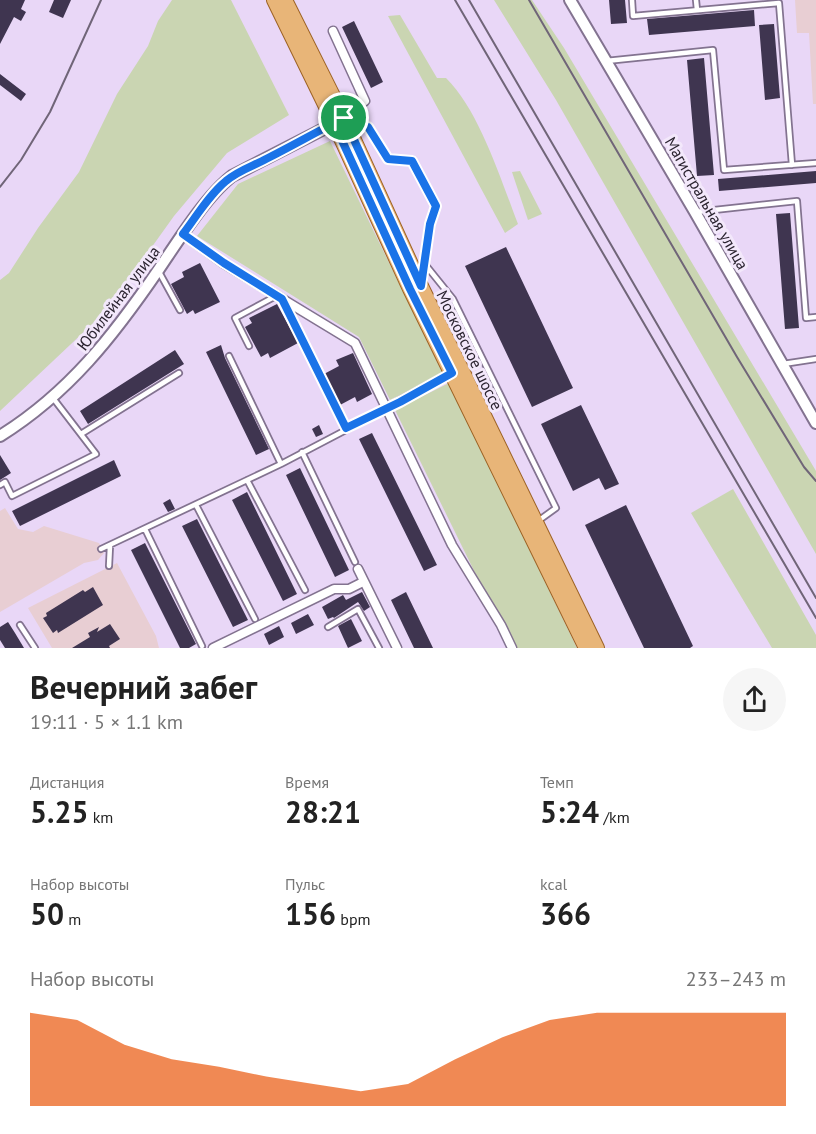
<!DOCTYPE html>
<html lang="ru">
<head>
<meta charset="utf-8">
<style>
  body { margin:0; font-family:"PT Sans",sans-serif; background:#f6f6f6; color:#222; height:100vh; display:flex; flex-direction:column; font-size:22px; white-space:nowrap }
  * { box-sizing:border-box; margin:0 }
  p { font-size:20px; color:#767676 }
  .icon { flex:none; width:33px; height:33px; fill:none; stroke:currentColor; stroke-width:2; stroke-linecap:round; stroke-linejoin:round }
  .map { position:relative; height:648px; overflow:hidden }
  .sheet { display:flex; flex-direction:column; background:#fff; flex:1 }
  .sheet>* { flex:none }
  .pin { position:absolute; display:grid; place-items:center; width:51px; height:51px; color:#fff; margin:-26px; border:3px solid #fff; border-radius:50%; box-shadow:0 2px 6px #0007 }
  .round { display:grid; place-items:center; flex:none; width:63px; height:63px; border-radius:32px; background:#f6f6f6 }
  .headline { display:flex; align-items:center; justify-content:space-between; height:102px; padding:0 30px }
  h1 { font-size:33px; font-weight:600; line-height:45px }
  .figures { display:grid; grid-template-columns:repeat(3,1fr); gap:9px; height:102px; padding:6px 30px }
  .figures div { display:grid; align-content:center }
  .figures b { font-size:30px; font-weight:600 }
  .figures small { font-size:16px; font-weight:400 }
  .figures p { font-size:16px }
  .chart { height:168px; padding:12px 30px }
  .chart p { display:flex; justify-content:space-between }
  .chart svg { width:100%; height:108px; margin-top:6px; fill:#ea580c; opacity:.7 }
  .map>svg:first-child { display:block }
  .education { fill:#e8ced3 }
  .green { fill:#cad5b2 }
  .building { fill:#3f3550 }
  .lines { fill:none; stroke-linecap:round; stroke-linejoin:round }
  .service-casing { stroke:#837390; stroke-width:8 }
  .minor-casing { stroke:#837390; stroke-width:11 }
  .tertiary-casing { stroke:#837390; stroke-width:14 }
  .primary-casing { stroke:#9c6224; stroke-width:16 }
  .service { stroke:#fff; stroke-width:4.5 }
  .minor { stroke:#fff; stroke-width:8 }
  .tertiary { stroke:#fff; stroke-width:10 }
  .primary { stroke:#e8b578; stroke-width:14 }
  .rail { stroke:#706578; stroke-width:2 }
  .route-casing { stroke:#fff; stroke-width:12 }
  .route { stroke:#1a73e8; stroke-width:8 }
  .labels { text-anchor:middle; stroke-width:6; stroke-linejoin:round; paint-order:stroke }
  .street-label { font-size:16px; fill:#2b2430; stroke:#f3e8fb }
</style>
</head>
<body>
<div class="map">
<svg width="816" height="648" viewBox="0 0 816 648">
  <rect width="100%" height="100%" fill="#e9d7f7"/>
  <path class="education" d="M 795,0 L 816,0 L 816,104 L 813,104 L 809,33 L 797,33 Z
    M 5,508 L 18,529 L 33,532 L 44,526 L 99,543 L 104,553 L 98,560 L 84,563 L 0,612 L 0,511 Z
    M 117,563 L 156,636 L 159,648 L 52,648 L 28,608 Z"/>
  <path class="green" d="M 172,0 L 231,0 L 289,115 L 227,153 L 174,216 L 106,311 L 0,411 L 0,280 L 9,273 L 38,228 L 79,172 L 117,94 L 148,46 L 158,21 Z
    M 494,0 L 532,0 L 564,48 L 816,471 L 816,554 L 556,100 Z
    M 400,15 L 437,78 L 446,78 C 479,110 501,180 518,224 L 505,233 L 388,16 Z
    M 330,141 L 443,374 L 390,400 L 359,337 L 197,236 L 238,184 Z
    M 520,171 L 542,214 L 528,220 L 512,172 Z
    M 449,383 L 577,648 L 512,648 L 395,410 Z
    M 733,489 L 816,635 L 816,648 L 772,648 L 691,513 Z"/>
  <path class="building" d="M 0,0 L 25,0 L 21,9 L 26,12 L 21,21 L 14,17 L 0,44 Z
    M 54,0 L 71,0 L 63,18 L 49,12 Z
    M 609,0 L 625,0 L 627,23 L 611,24 Z
    M 754,10 L 755,26 L 649,35 L 647,19 Z
    M 354,21 L 383,82 L 371,88 L 342,27 Z
    M 774,24 L 780,98 L 765,100 L 759,25 Z
    M 704,58 L 714,175 L 697,176 L 687,60 Z
    M 0,74 L 26,94 L 21,101 L 0,85 Z
    M 816,171 L 816,183 L 719,191 L 718,179 Z
    M 790,213 L 799,328 L 785,329 L 776,214 Z
    M 506,247 L 573,388 L 532,407 L 465,266 Z
    M 200,263 L 220,302 L 195,314 L 193,310 L 187,314 L 171,284 L 184,277 L 182,272 Z
    M 277,304 L 298,343 L 270,358 L 268,353 L 261,357 L 245,327 L 252,323 L 249,318 Z
    M 221,345 L 225,358 L 269,449 L 256,455 L 206,352 Z
    M 175,350 L 184,364 L 88,424 L 80,411 Z
    M 353,353 L 372,394 L 357,402 L 355,397 L 340,405 L 324,374 L 339,366 L 336,360 Z
    M 581,405 L 619,484 L 605,490 L 599,478 L 573,491 L 541,424 Z
    M 319,425 L 323,434 L 316,437 L 312,429 Z
    M 372,433 L 437,565 L 424,571 L 359,439 Z
    M 0,455 L 11,473 L 0,480 Z
    M 114,460 L 121,476 L 20,526 L 12,511 Z
    M 300,468 L 349,570 L 335,577 L 286,475 Z
    M 247,492 L 297,594 L 283,601 L 232,500 Z
    M 170,499 L 175,509 L 168,512 L 163,503 Z
    M 626,505 L 693,646 L 690,648 L 644,648 L 585,525 Z
    M 197,519 L 248,620 L 233,627 L 182,526 Z
    M 145,543 L 196,644 L 189,648 L 180,648 L 131,550 Z
    M 93,587 L 103,605 L 58,633 L 57,630 L 53,633 L 43,618 L 47,616 L 46,613 L 83,590 L 85,592 Z
    M 362,592 L 370,607 L 364,611 L 358,602 L 334,618 L 333,617 L 328,619 L 322,607 L 343,595 L 346,600 Z
    M 406,592 L 433,648 L 414,648 L 391,600 Z
    M 308,614 L 314,625 L 296,634 L 291,623 Z
    M 351,619 L 362,641 L 348,648 L 338,626 Z
    M 8,622 L 15,633 L 24,648 L 5,648 L 0,640 L 0,627 Z
    M 110,624 L 120,639 L 109,646 L 110,648 L 72,648 L 90,637 L 88,633 L 99,627 L 97,632 Z
    M 279,626 L 284,637 L 269,645 L 264,634 Z"/>
  <g class="lines">
    <defs>
      <path id="service" d="M 632,0 L 633,16 L 779,3 L 792,165
        M 696,0 L 697,10
        M 606,61 L 713,50 L 724,170 L 816,163
        M 350,120 L 368,127 L 388,159 L 412,161 L 436,206 L 430,224 L 422,277
        M 696,212 L 797,201 L 806,318 L 816,317
        M 424,263 L 453,299 L 556,508 L 538,521
        M 158,270 L 180,310
        M 283,301 L 346,428
        M 249,346 L 235,318 L 276,296
        M 229,356 L 281,464
        M 783,364 L 816,359
        M 81,434 L 179,373
        M 302,452 L 355,562
        M 247,480 L 305,590
        M 0,485 L 5,482 L 12,496 L 96,454 L 53,398
        M 196,505 L 255,619
        M 145,529 L 202,646
        M 101,549 L 281,464 L 386,409
        M 109,566 L 110,546
        M 20,625 L 35,648
        M 328,627 L 358,609 L 379,648"/>
      <path id="minor" d="M 333,31 L 365,101 L 344,118
        M 183,234 L 223,263 L 355,343 L 452,545 L 501,625 L 512,648
        M 386,409 L 452,373
        M 358,569 L 397,648
        M 213,648 L 334,589 L 349,589 L 363,582"/>
      <path id="tertiary" d="M 570,0 L 695,212 L 816,423
        M 0,436 C 69,393 114,335 159,269 C 178,241 206,196 232,176 L 341,120"/>
      <path id="primary" d="M 274,0 L 334,123 L 410,289 L 586,648
        M 285,0 L 344,118 L 421,286 L 597,648"/>
    </defs>
    <use href="#service" class="service-casing"/>
    <use href="#minor" class="minor-casing"/>
    <use href="#tertiary" class="tertiary-casing"/>
    <use href="#primary" class="primary-casing"/>
    <use href="#service" class="service"/>
    <use href="#minor" class="minor"/>
    <use href="#tertiary" class="tertiary"/>
    <use href="#primary" class="primary"/>
    <path class="rail" d="M 455,0 L 816,618
      M 469,0 L 816,598
      M 529,0 L 737,357 L 804,467 L 816,481
      M 0,187 L 21,160 L 50,112 L 101,0"/>
  </g>
  <g class="lines">
    <defs>
      <path id="route" d="M 344,118 L 334,123 L 410,289 L 452,373 L 400,402 L 346,428 L 282,299 L 224,263 L 183,234 C 196,217 209,195 226,181 C 237,171 253,166 266,159 C 292,146 318,131 344,118 L 368,127 L 388,159 L 412,161 L 436,206 L 430,224 L 421,286 L 344,118"/>
    </defs>
    <use href="#route" class="route-casing"/>
    <use href="#route" class="route"/>
  </g>
  <g class="labels">
    <g class="street-label">
      <text transform="translate(707 203) rotate(60)" y="6">Магистральная улица</text>
      <text transform="translate(118 298) rotate(-53)" y="6">Юбилейная улица</text>
      <text transform="translate(470 350) rotate(64)" y="6">Московское шоссе</text>
    </g>
  </g>
</svg>
<div class="pin" style="left:344px;top:118px;background:#1e9e55"><svg class="icon" aria-label="arrive" viewBox="0 0 24 24"><path d="M6 21V4h12l-3 4 3 4H6"/></svg></div>
</div>
<section class="sheet">
<div class="headline"><div><h1>Вечерний забег</h1><p>19:11 · 5 × 1.1 km</p></div><a class="round"><svg class="icon" aria-label="share" viewBox="0 0 24 24"><path d="M12 15V3M7 8l5-5 5 5M5 13v7h14v-7"/></svg></a></div>
<div class="figures">
<div><p>Дистанция</p><b>5.25<small> km</small></b></div>
<div><p>Время</p><b>28:21</b></div>
<div><p>Темп</p><b>5:24<small> /km</small></b></div>
</div>
<div class="figures">
<div><p>Набор высоты</p><b>50<small> m</small></b></div>
<div><p>Пульс</p><b>156<small> bpm</small></b></div>
<div><p>kcal</p><b>366</b></div>
</div>
<div class="chart"><p><span>Набор высоты</span>233–243 m</p>
<svg viewBox="0 0 160 44" preserveAspectRatio="none"><path d="M0 44V6L10 9L20 19L30 25L40 28L50 32L60 35L70 38L80 35L90 25L100 16L110 9L120 6L130 6L140 6L150 6L160 6V44z"/></svg>
</div>
</section>
</body>
</html>
